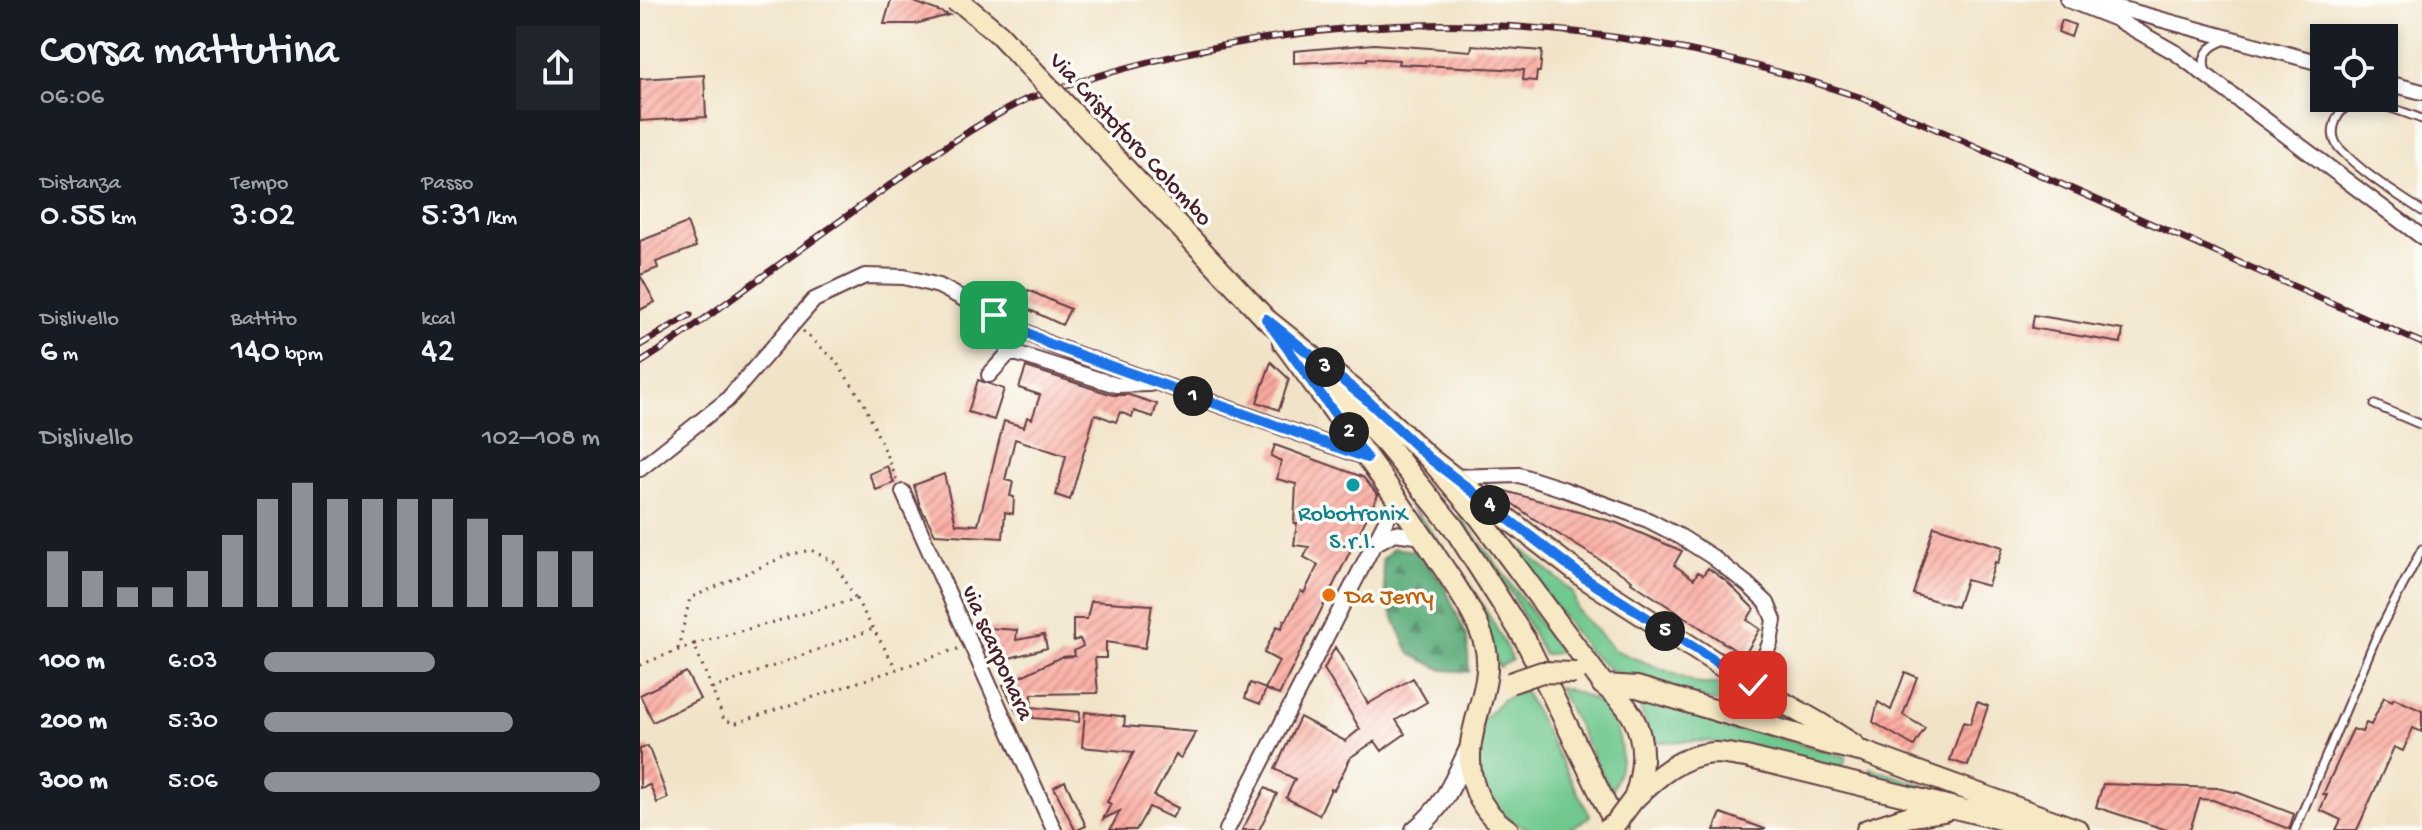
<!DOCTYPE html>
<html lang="it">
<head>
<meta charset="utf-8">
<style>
  body { margin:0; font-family:"Gochi Hand",sans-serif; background:#20242c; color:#f1f3f6; height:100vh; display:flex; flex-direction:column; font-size:30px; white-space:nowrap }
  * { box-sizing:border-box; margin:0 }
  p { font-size:26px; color:#9ea1a6 }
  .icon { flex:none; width:44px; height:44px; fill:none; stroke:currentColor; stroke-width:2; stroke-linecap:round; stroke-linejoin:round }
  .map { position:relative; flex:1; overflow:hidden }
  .side { display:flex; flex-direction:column; background:#171b24; width:640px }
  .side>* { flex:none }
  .buttons { position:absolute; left:1670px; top:24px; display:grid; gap:16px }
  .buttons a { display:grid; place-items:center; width:88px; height:88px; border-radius:0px; background:#171b24; box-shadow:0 4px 12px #0003; font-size:40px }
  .pin { position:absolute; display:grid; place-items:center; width:68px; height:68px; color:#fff; margin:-34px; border-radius:16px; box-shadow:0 4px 12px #0006 }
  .km { position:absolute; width:40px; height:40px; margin:-20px; border-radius:50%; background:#222; color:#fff; font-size:22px; line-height:40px; text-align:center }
  .round { display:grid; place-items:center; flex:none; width:84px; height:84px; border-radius:0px; background:#20242c }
  .overview { display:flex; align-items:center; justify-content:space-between; height:136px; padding:0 40px }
  h1 { font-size:44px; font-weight:600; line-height:60px }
  .stats { display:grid; grid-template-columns:repeat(3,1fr); gap:12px; height:136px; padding:8px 40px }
  .stats div { display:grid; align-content:center }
  .stats b { font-size:34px; font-weight:600 }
  .stats small { font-size:22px; font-weight:400 }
  .stats p { font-size:22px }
  .chart { height:224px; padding:16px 40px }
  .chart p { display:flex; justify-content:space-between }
  .chart svg { width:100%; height:144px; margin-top:8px; stroke:#8c9099; stroke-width:6 }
  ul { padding:0 40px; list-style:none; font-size:26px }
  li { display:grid; grid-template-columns:128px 96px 1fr; align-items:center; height:60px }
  li i { height:20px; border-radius:10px; background:#8c9099 }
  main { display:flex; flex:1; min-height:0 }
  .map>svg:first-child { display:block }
  .green { fill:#6fc88f; stroke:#5c745d; stroke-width:2 }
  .forest { fill:url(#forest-firs); stroke:#526652; stroke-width:2 }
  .building { fill:url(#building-hatch) }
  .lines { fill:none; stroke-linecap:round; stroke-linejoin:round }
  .service-casing { stroke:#633c42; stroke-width:11 }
  .minor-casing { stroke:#633c42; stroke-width:18 }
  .tertiary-casing { stroke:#633c42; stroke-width:22 }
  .secondary-casing { stroke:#633c42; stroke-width:24 }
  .path { stroke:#633c42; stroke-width:3; stroke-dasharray:2 6; stroke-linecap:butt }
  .service { stroke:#fff; stroke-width:7 }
  .minor { stroke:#fff; stroke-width:14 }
  .tertiary { stroke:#fff; stroke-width:18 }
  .secondary { stroke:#f6e9c3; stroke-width:20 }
  .rail-casing { stroke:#4a1f2b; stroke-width:7 }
  .rail { stroke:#fdfcf7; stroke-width:4; stroke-dasharray:12; stroke-linecap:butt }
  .secondary-bridge-casing { stroke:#633c42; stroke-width:24; stroke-linecap:butt }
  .secondary-bridge { stroke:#f6e9c3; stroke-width:20 }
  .route-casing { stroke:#fff; stroke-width:16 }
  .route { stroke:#1a73e8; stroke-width:10 }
  .culture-dot { fill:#0f9aa8; stroke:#fdfcf7; stroke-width:3 }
  .food-dot { fill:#e8710a; stroke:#fdfcf7; stroke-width:3 }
  .labels { text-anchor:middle; stroke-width:7; stroke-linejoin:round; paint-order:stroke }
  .street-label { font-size:24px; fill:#4a1f2b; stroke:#fdfcf7 }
  .culture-label { font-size:24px; fill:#0d838f; stroke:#fdfcf7 }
  .food-label { font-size:24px; fill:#c56008; stroke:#fdfcf7; text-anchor:start }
</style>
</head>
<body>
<main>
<section class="side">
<div class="overview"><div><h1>Corsa mattutina</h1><p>06:06</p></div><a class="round"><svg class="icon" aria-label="share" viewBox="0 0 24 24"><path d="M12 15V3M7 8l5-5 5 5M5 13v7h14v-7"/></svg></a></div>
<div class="stats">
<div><p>Distanza</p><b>0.55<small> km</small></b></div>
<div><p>Tempo</p><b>3:02</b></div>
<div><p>Passo</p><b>5:31<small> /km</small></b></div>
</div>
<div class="stats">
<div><p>Dislivello</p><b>6<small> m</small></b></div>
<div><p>Battito</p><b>140<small> bpm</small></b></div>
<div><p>kcal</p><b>42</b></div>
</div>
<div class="chart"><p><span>Dislivello</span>102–108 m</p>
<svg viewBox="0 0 160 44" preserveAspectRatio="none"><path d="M5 44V27M15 44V33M25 44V38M35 44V38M45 44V33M55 44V22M65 44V11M75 44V6M85 44V11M95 44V11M105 44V11M115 44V11M125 44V17M135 44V22M145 44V27M155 44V27"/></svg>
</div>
<ul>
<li><b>100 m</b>6:03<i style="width:51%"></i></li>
<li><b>200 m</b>5:30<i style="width:74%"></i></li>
<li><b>300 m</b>5:06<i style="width:100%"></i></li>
</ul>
</section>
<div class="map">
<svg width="1782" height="830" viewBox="0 0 1782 830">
  <defs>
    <pattern id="forest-firs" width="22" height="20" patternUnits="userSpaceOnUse" patternTransform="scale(2)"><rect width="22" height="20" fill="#5bac7a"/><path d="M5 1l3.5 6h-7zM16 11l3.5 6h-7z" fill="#4d8b64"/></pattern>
    <pattern id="building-hatch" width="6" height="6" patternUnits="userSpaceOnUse" patternTransform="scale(2)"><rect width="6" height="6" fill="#faa99e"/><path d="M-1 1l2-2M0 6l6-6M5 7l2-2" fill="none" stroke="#cc8981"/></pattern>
  </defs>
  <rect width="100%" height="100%" fill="#fdfcf7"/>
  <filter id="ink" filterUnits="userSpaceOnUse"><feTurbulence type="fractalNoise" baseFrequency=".0125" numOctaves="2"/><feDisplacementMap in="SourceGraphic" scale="16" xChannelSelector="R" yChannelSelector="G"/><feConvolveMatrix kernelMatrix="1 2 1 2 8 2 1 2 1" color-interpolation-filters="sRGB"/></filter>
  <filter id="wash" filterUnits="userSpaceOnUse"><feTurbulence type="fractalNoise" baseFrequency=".006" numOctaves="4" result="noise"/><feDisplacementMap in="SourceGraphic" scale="32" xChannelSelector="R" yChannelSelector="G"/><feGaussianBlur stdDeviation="1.8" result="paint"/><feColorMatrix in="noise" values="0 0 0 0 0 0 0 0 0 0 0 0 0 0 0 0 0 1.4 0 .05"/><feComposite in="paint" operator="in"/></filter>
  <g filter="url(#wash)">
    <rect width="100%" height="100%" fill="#f1e3c7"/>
    <path class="green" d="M 755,484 C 798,541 843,595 872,660 L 859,667 L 824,586 Z
      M 820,515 L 921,652 L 904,655 L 873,596 L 817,518 Z
      M 855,526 L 933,592 L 937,610 L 974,650 L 1059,684 L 1079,684 L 1161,725 L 999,681 L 973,672 L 949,652 Z
      M 918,687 C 932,691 947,695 959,704 C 965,708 967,714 971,719 C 985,743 984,768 971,792 Z
      M 884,690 L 950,816 L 939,824 L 923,830 L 893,830 L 875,823 L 851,806 L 837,782 L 841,722 L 862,700 Z
      M 995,697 L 1206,757 L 1202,771 L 1068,741 L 1014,742 Z
      M 1231,768 L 1370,814 L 1230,779 Z"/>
    <path class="forest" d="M 753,548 L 776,551 L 803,583 L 827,637 L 829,672 L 803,670 L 770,654 L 746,600 L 742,560 Z"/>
    <g id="blocks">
      <path class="building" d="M 251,0 L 269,0 L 309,15 L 275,24 L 244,24 Z
        M 1422,20 L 1435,25 L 1431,37 L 1418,32 Z
        M 734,44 L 831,51 L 832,45 L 902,51 L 900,72 L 897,72 L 896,81 L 883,80 L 884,70 L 758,64 L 759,60 L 727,58 L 727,60 L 654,63 L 654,51 Z
        M 64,75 L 66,117 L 0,121 L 0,79 Z
        M 47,223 L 56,247 L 16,262 L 18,268 L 0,275 L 15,302 L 0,310 L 0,241 Z
        M 388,290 L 430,309 L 422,325 L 381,306 Z
        M 1394,315 L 1483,330 L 1481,343 L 1392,328 Z
        M 631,362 L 649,379 L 639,410 L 617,402 Z
        M 386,367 L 473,395 L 489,395 L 517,404 L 513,417 L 494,411 L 492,417 L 480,412 L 476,422 L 455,414 L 430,500 L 416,495 L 426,456 L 375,439 L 365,480 L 373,482 L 370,496 L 374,497 L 373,514 L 365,512 L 363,538 L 295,534 L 280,506 L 274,485 L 304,474 L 316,524 L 338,525 L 364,421 L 384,427 L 387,417 L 392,419 L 400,395 L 379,388 Z
        M 338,380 L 364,389 L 354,420 L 328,412 Z
        M 635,445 L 723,477 L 738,495 L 639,695 L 625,689 L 639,661 L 624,653 L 637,626 L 642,628 L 644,620 L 646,621 L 661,591 L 664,593 L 678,565 L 664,557 L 669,547 L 654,545 L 657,523 L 654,523 L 656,484 L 637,479 L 641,461 L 631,456 Z
        M 247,466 L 254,483 L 236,490 L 229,474 Z
        M 848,486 L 977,523 L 1042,551 L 1034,565 L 1054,579 L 1058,572 L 1063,575 L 1068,568 L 1087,582 L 1114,609 L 1107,620 L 1120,629 L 1104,656 L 991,582 L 992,580 L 891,517 Z
        M 1294,526 L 1363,547 L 1358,563 L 1355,562 L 1348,586 L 1326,580 L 1317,607 L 1273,594 Z
        M 451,601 L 512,605 L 505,648 L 466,642 L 466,658 L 455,658 L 458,693 L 392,694 L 391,707 L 377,713 L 363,685 L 421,657 L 435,656 L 434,651 L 443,646 L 440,639 L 433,641 L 433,619 L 447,619 Z
        M 348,628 L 377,630 L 376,640 L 404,635 L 407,648 L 351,663 L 343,646 L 352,643 Z
        M 695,647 L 728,704 L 773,678 L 787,702 L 756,720 L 765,734 L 748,746 L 742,751 L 735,741 L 711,757 L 694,790 L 691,789 L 679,815 L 646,798 L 655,779 L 635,769 L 660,717 L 705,741 L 720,729 L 684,669 Z
        M 46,672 L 60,699 L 13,722 L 0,695 Z
        M 1265,672 L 1277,677 L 1263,715 L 1285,728 L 1274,746 L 1233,722 L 1238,702 L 1251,710 Z
        M 610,683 L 626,689 L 620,704 L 605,698 Z
        M 1744,697 L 1752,701 L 1754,698 L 1782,711 L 1782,732 L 1773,728 L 1763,751 L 1754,747 L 1717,830 L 1696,830 L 1701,820 L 1680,810 L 1687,795 L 1683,794 L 1713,729 L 1722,732 L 1726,723 L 1731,725 Z
        M 1337,702 L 1348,706 L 1328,766 L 1310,760 L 1323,722 L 1330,724 Z
        M 391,707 L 440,712 L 439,722 L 393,718 Z
        M 445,712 L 480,716 L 485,717 L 484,726 L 556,732 L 541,758 L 536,755 L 514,796 L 538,808 L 532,818 L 509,807 L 496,830 L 470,830 L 480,811 L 463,819 L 471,804 L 467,802 L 494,752 L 442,747 Z
        M 8,746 L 28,798 L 17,803 L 10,785 L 0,788 L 0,749 Z
        M 425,781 L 446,826 L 437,830 L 435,830 L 414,787 Z
        M 1463,784 L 1577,788 L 1599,793 L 1654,814 L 1649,829 L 1573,800 L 1560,799 L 1550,830 L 1527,830 L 1456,807 Z
        M 625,788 L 637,794 L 619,830 L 602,830 Z
        M 1081,813 L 1125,829 L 1124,830 L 1074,830 Z"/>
    </g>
  </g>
  <g filter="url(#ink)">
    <use href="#blocks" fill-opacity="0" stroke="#633c42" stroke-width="2"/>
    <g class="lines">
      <defs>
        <path id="service" d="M 1567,74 C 1559,56 1569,45 1587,40
          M 1782,119 C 1756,110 1707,85 1695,123 C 1691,133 1694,144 1702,151 C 1725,175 1755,193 1782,211
          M 1735,405 L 1782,425
          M 1655,830 L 1737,635 L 1782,549"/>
        <path id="minor" d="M 1428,0 L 1476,19 L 1536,53 L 1782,237
          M 1450,0 L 1684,64
          M 1744,82 L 1782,92
          M 349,375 L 368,354 L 378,354 L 476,385 L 510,384
          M 0,469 L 87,400 L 174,300 L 225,276 L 264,277 L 299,286 L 409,344 L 727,458
          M 814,477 L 879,475 L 923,489 L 1008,520 L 1041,537 L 1071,556 L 1107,584 L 1127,603 L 1134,620 L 1130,643 L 1113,685
          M 263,492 L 414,830
          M 734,544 L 755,533 L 783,537
          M 587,830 L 757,499"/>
        <path id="tertiary" d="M 775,830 C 803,808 813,783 828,751"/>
        <path id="secondary" d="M 626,319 L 727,400 L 789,458 L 946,579 L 1100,678 L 1179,723 L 1214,745
          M 643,342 C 694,412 747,482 795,555 C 812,581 837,615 845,645 C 857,693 816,735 835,788 C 841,806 852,819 868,830
          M 682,377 L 747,445 L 814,528 L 886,641 L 978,830
          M 789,458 L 840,518 L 964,685 L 997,687 L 1181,742 L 1224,752 L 1438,830
          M 962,684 C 1003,713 1010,751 995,796
          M 993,800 C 1015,778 1042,754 1075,753 C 1085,753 1096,756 1106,757 L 1405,830
          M 1227,830 L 1267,817 L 1304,811"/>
      </defs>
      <use href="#service" class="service-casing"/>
      <use href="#minor" class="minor-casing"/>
      <use href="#tertiary" class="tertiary-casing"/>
      <use href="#secondary" class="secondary-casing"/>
      <path class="path" d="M 163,331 L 194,359 L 223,401 L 258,482
        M 54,644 L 216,599 L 256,668
        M 38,649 L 50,598 L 148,555 L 171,550 L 194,562 L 216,599
        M 0,665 L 54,644 L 84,720 L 96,723 L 320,648
        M 72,689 L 233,629"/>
      <use href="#service" class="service"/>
      <use href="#minor" class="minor"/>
      <use href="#tertiary" class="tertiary"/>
      <use href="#secondary" class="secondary"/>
      <defs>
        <path id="rail" d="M 0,345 L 50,315
          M 0,363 C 39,339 75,311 112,284 C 154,254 196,224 239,193 C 286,159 334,125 387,99 C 667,0 934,0 1219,97 C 1279,120 1338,148 1398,174 C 1526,230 1654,287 1782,343"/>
      </defs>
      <use href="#rail" class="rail-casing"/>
      <use href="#rail" class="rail"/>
      <defs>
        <path id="secondary-bridge" d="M 312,0 L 324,5 L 359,34 L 626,319
          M 870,683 L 902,672 L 936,673
          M 966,830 L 975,824 L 993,800"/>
      </defs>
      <use href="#secondary-bridge" class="secondary-bridge-casing"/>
      <use href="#secondary-bridge" class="secondary-bridge"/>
    </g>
  </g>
  <g class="lines" filter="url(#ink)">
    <defs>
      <path id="route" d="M 354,315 L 409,344 L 727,458 L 626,319 L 727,400 L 789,458 L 946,579 L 1113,685"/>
    </defs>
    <use href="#route" class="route-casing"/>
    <use href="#route" class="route"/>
  </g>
  <circle class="culture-dot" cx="713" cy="485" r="8"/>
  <circle class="food-dot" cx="689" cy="595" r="8"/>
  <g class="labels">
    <g class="street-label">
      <text transform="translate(492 138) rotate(47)" y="8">Via Cristoforo Colombo</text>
      <text transform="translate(359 652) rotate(66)" y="8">via scarponara</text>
    </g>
    <g class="culture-label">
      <text x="713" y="520">RobotroniX<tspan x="713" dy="28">S.r.l.</tspan></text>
    </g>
    <g class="food-label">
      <text x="705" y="603">Da Jerry</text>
    </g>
  </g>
</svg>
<div class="buttons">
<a><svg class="icon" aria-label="locate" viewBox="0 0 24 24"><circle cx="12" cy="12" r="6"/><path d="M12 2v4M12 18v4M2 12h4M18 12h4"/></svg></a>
</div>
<div class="pin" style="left:354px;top:315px;background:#1e9e55"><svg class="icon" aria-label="arrive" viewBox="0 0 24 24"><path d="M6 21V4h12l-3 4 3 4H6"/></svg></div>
<div class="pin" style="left:1113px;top:685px;background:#d93025"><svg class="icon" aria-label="check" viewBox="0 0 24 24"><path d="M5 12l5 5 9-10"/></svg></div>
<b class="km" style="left:553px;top:396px">1</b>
<b class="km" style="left:709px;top:432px">2</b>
<b class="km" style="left:685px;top:367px">3</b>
<b class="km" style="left:850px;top:505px">4</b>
<b class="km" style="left:1025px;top:631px">5</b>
</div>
</main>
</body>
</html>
